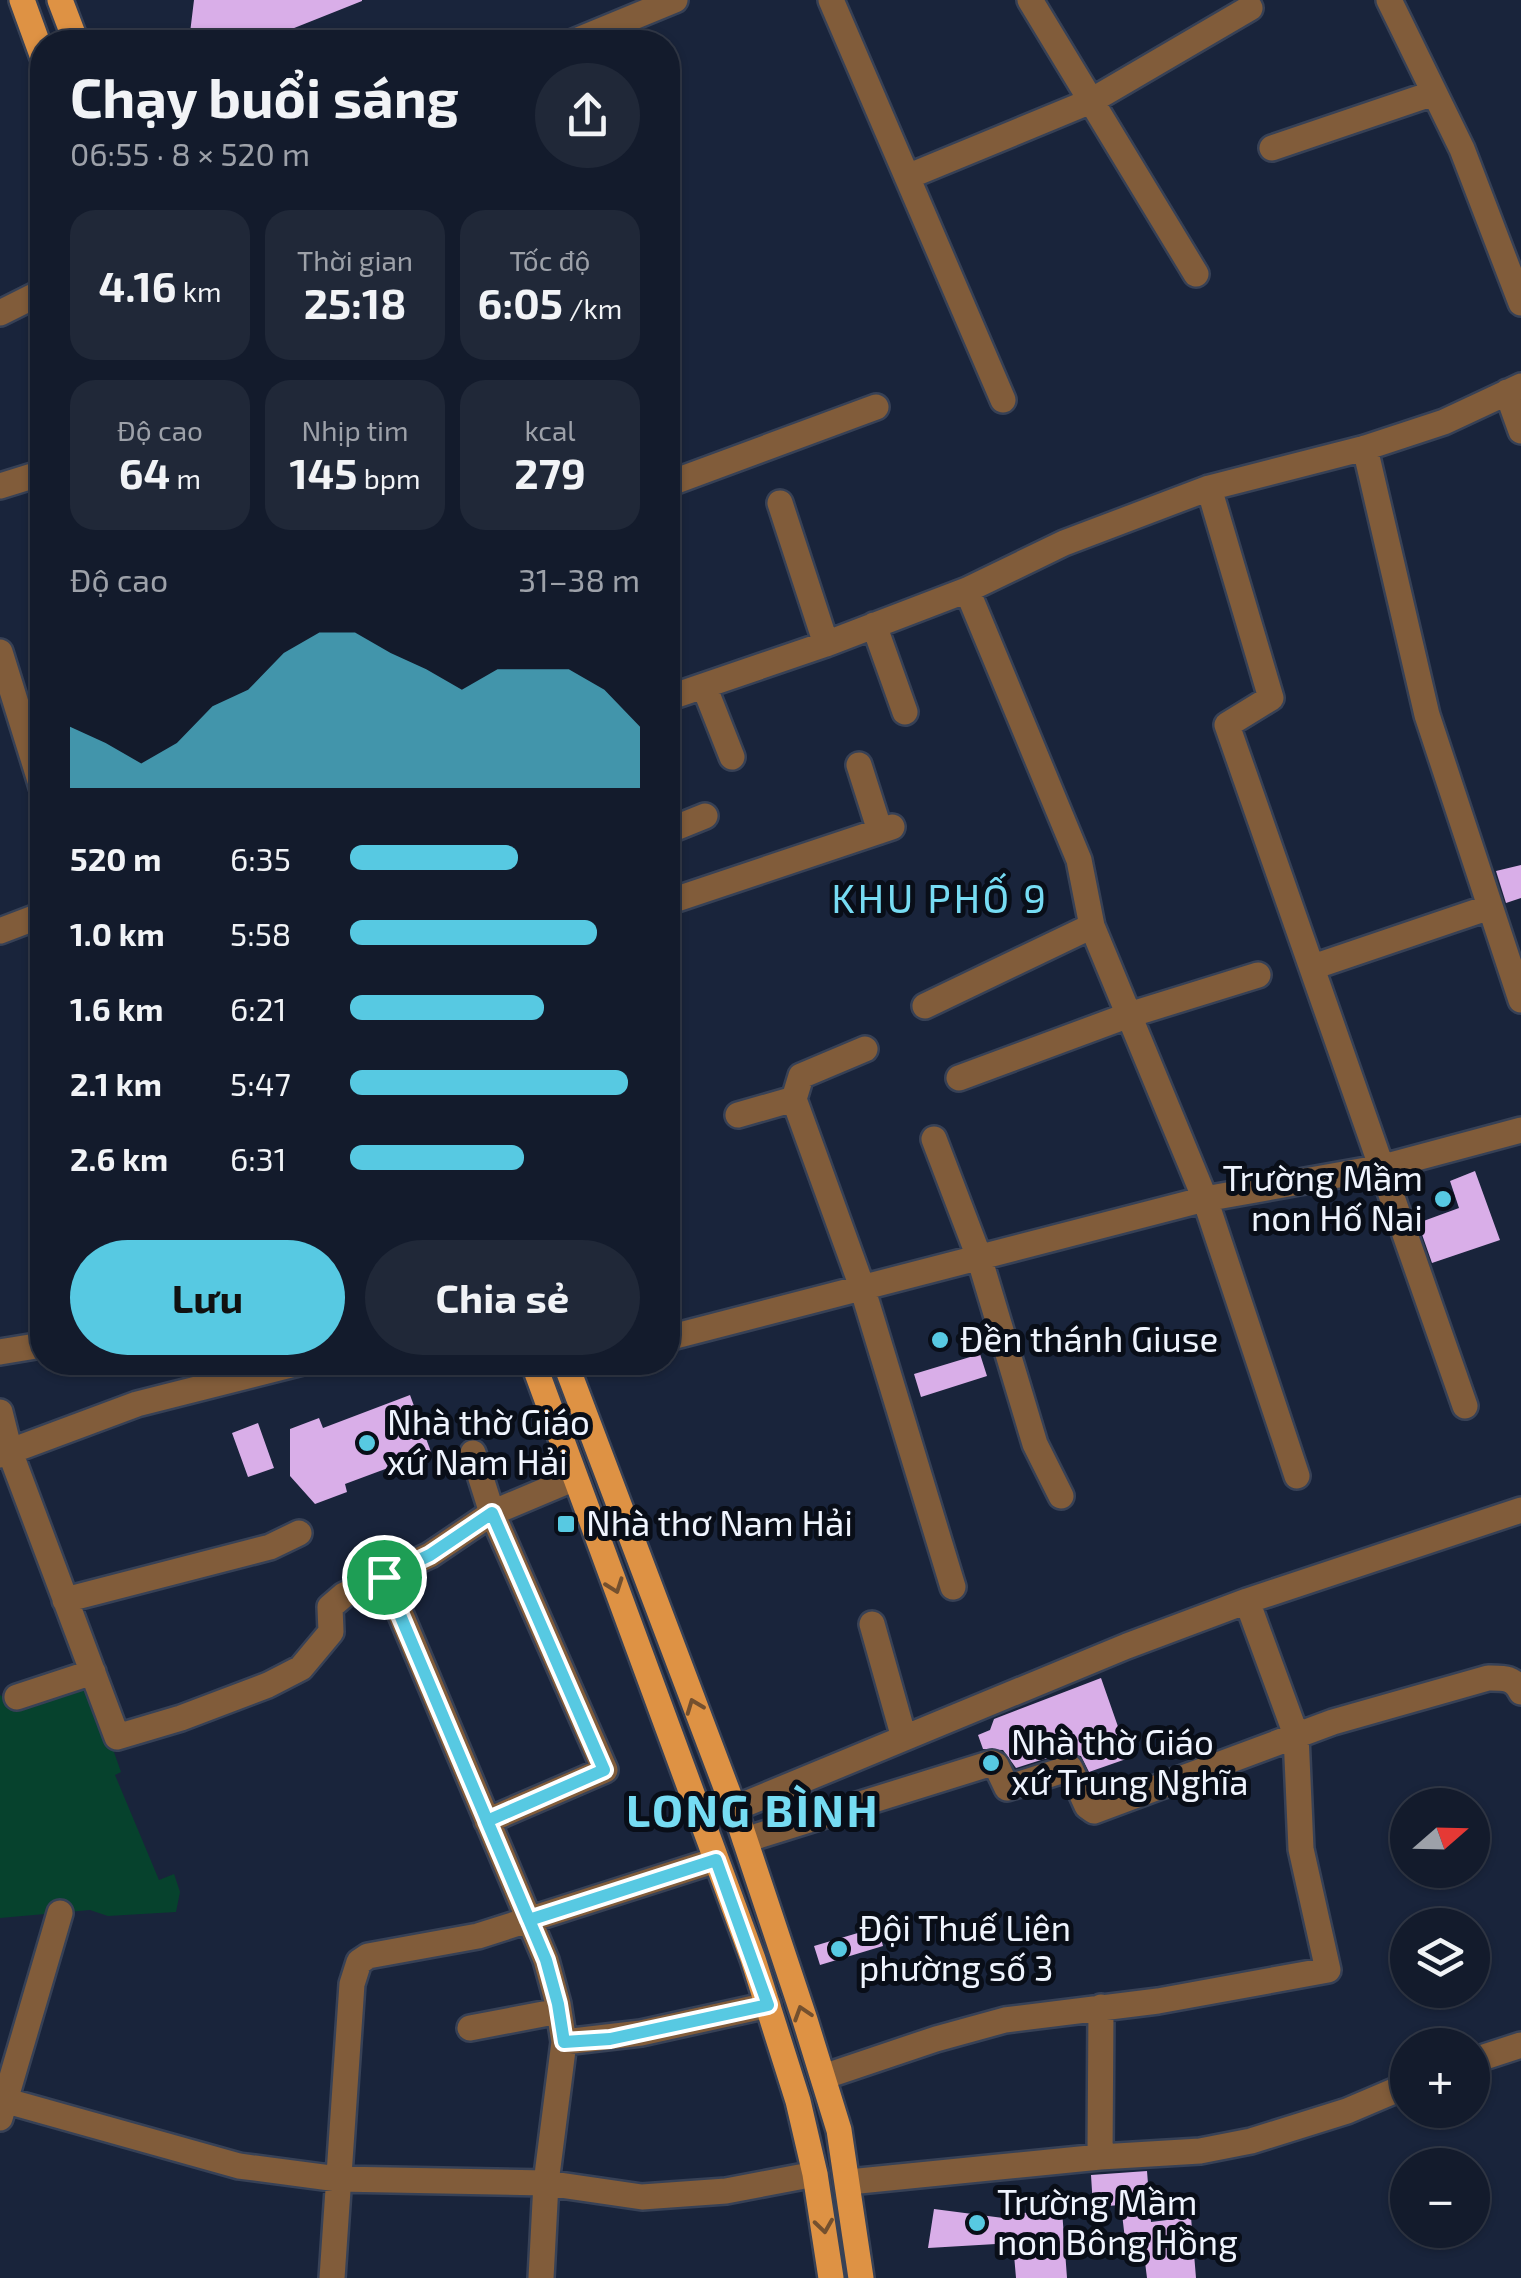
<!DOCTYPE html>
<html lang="vi">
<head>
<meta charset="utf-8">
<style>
  body { margin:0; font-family:"Exo 2",sans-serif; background:#202838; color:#f1f3f6; height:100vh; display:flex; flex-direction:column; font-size:38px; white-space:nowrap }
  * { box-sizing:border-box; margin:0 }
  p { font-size:32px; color:#9da1a9 }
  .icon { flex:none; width:55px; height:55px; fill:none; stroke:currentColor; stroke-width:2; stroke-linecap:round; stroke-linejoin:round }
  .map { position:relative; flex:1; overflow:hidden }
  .side { position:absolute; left:30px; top:30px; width:650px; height:1345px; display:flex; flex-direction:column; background:#131b2c; border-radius:40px; box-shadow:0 2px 8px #0004,0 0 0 2px #323948 }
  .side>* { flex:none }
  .needle { width:65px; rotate:70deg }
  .tools { position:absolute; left:1390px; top:1788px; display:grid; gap:20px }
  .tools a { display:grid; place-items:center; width:100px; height:100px; border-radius:50%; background:#131b2c; box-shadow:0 2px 8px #0004,0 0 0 2px #323948; font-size:50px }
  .pin { position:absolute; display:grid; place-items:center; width:85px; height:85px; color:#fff; margin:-42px; border:5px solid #fff; border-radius:50%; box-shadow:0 2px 10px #0007 }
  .round { display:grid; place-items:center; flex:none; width:105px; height:105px; border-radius:52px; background:#202838 }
  .summary { display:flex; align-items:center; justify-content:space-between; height:170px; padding:0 40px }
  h1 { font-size:55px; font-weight:700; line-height:75px }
  .metrics { display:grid; grid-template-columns:repeat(3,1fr); gap:15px; height:170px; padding:10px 40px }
  .metrics div { display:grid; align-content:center; border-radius:25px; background:#202838; text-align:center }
  .metrics b { font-size:42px; font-weight:700 }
  .metrics small { font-size:28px; font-weight:400 }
  .metrics p { font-size:28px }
  .chart { height:280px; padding:20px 40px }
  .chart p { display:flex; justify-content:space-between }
  .chart svg { width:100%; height:180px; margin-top:10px; fill:#57c9e2; opacity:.7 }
  .button { display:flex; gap:20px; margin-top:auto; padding:20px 40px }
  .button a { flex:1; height:115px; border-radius:60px; background:#57c9e2; color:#111; font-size:40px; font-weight:700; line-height:115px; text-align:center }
  .button a+a { background:#202838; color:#f1f3f6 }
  ul { padding:0 40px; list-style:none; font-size:32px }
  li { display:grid; grid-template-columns:160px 120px 1fr; align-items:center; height:75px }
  li i { height:25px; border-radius:12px; background:#57c9e2 }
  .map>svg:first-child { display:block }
  .green { fill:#06422d }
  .building { fill:#d9aee8 }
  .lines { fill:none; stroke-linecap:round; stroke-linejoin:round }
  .minor-casing { stroke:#374156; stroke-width:30 }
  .major-casing { stroke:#374156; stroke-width:30 }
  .minor { stroke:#815c3a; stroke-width:25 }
  .major { stroke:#de9244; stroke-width:25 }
  .oneway { stroke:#74502e }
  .route-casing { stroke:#fff; stroke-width:20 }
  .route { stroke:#57c9e2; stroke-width:12 }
  .poi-dot { fill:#57c9e2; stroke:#090e18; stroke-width:4 }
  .labels { text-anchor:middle; stroke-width:10; stroke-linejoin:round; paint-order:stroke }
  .poi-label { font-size:35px; fill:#eff4fe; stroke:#090e18; text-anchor:start }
  .quarter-label { font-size:40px; letter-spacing:2.5px; fill:#76dcf3; stroke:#090e18 }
  .district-label { font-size:45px; font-weight:bold; letter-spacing:2.5px; fill:#76dcf3; stroke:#090e18 }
</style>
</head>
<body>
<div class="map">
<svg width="1521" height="2278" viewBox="0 0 1521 2278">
  <rect width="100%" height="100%" fill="#19243b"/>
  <path class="green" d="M 89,1681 L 121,1772 L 115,1775 L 159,1880 L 174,1874 L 180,1892 L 176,1912 L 108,1916 L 90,1910 L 0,1918 L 0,1695 L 18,1706 Z"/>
  <path class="building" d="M 194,0 L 362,0 L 362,1 L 259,42 L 209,42 L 190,33 Z
    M 1521,865 L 1521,898 L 1506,903 L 1496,871 Z
    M 1475,1171 L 1500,1240 L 1432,1263 L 1418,1223 L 1459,1208 L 1450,1181 Z
    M 980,1354 L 987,1376 L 921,1397 L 914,1374 Z
    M 410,1395 L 431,1452 L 345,1484 L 347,1492 L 315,1504 L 290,1476 L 290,1429 L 319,1418 L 323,1428 Z
    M 258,1423 L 274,1468 L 248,1477 L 232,1433 Z
    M 1101,1678 L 1129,1758 L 1089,1772 L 1081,1756 L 1066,1752 L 1016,1768 L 1003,1750 L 983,1749 L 978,1735 L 990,1730 L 994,1719 Z
    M 878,1927 L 883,1946 L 820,1965 L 814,1946 Z
    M 1147,2171 L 1151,2222 L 1191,2217 L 1196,2278 L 1147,2278 L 1143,2246 L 1126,2248 L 1121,2205 L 1093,2207 L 1091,2175 Z
    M 934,2209 L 1011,2219 L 1010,2214 L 1062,2210 L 1067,2278 L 1016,2278 L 1013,2243 L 928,2248 Z"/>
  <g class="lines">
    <defs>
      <path id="minor" d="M 831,0 L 1003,400
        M 1030,0 L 1196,274
        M 1389,0 L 1462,149 L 1521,303
        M 573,42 L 675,0
        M 1272,148 L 1434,93
        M 907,177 L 1091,101 L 1250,8
        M 0,313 L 42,292
        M 1507,392 L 1521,431
        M 1365,448 L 1427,715 L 1521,1000
        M 668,484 L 876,407
        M 0,486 L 42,473
        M 1209,488 L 1271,698 L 1227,725 L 1465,1406
        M 780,503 L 826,644
        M 967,590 L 1079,860 L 1092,926 L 1205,1199 L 1297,1476
        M 874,625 L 905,712
        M 0,652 L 42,787
        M 704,686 L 732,757
        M 668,698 L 826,644 L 967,590 L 1064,543 L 1209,488 L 1365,448 L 1444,422 L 1521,386
        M 859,765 L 880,831
        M 668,831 L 705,816
        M 668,902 L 892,827
        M 0,931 L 42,915
        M 1313,967 L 1490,907
        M 925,1006 L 1092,926
        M 865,1049 L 801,1076 L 794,1099 L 862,1287 L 953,1587
        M 959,1078 L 1129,1015 L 1258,975
        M 738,1115 L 794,1099
        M 934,1139 L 979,1257 L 1035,1444 L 1061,1496
        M 668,1338 L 1205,1199 L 1383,1167 L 1521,1130
        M 0,1352 L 42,1345
        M 0,1412 L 10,1452 L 117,1737 L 181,1718 L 268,1685 L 301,1668 L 331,1632 L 330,1607 L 344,1595 L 430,1555 L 492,1513 L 575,1478
        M 473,1453 L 492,1513 L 605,1770 L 487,1821
        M 0,1455 L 137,1404 L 303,1362
        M 385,1577 L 546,1960 L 558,2004 L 564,2042 L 546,2183 L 541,2278
        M 65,1600 L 270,1547 L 299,1533
        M 872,1624 L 904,1738
        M 17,1697 L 93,1672
        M 733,1809 L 1127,1646 L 1247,1601 L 1521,1510
        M 745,1840 L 992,1763 L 996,1765 L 1007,1788 L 1070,1768 L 1087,1806 L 1094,1811 L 1333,1722 L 1488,1678 C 1503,1678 1514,1677 1521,1692
        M 470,2028 L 559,2011
        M 564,2042 L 641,2033 L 768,2005
        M 1472,2061 L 1521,2045
        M 823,2077 L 936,2039 L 1005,2020 L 1158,2001 L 1328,1970 L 1301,1849 L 1296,1735 L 1247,1601
        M 0,2099 L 239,2166 L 338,2179 L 546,2183 L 642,2197 L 726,2191 L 815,2174
        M 0,2118 L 60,1913
        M 1100,2157 L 1101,2007
        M 849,2182 L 1100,2157 L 1200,2151 L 1251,2141 L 1347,2111 L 1408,2085
        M 332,2278 L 352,1984 L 359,1962 L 368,1956 L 478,1936 L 716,1860"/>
      <path id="major" d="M 22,0 L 42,55
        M 60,0 L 76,42
        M 533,1362 L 753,1959 L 798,2101 L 815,2174 L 831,2278
        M 565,1362 L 738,1819 L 805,2020 L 839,2130 L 861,2278"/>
    </defs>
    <use href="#minor" class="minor-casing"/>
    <use href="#major" class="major-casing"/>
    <use href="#minor" class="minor"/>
    <use href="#major" class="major"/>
  </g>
  <defs><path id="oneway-chevron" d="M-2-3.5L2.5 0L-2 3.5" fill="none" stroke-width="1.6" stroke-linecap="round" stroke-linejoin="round" transform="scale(2.5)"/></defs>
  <g class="oneway">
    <use href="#oneway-chevron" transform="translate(615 1586) rotate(70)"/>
    <use href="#oneway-chevron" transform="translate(694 1706) rotate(-111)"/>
    <use href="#oneway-chevron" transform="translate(802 2013) rotate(-108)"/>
    <use href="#oneway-chevron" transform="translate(824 2226) rotate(82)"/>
  </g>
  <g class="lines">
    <defs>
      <path id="route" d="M 384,1577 L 546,1960 L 558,2004 L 564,2042 L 610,2039 L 768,2005 L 716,1860 L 529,1920 L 487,1821 L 604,1770 L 492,1513 L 430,1555 L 384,1577"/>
    </defs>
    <use href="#route" class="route-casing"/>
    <use href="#route" class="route"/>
  </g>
  <g class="poi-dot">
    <circle cx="1443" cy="1199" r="10"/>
    <circle cx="940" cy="1340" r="10"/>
    <circle cx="367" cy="1443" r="10"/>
    <rect x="556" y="1514" width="20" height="20" rx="5"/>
    <circle cx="991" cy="1763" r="10"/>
    <circle cx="839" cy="1949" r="10"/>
    <circle cx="977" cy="2223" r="10"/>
  </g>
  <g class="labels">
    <g class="poi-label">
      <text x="1423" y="1191" text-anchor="end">Trường Mầm<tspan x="1423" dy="40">non Hố Nai</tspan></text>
      <text x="960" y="1352">Đền thánh Giuse</text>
      <text x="387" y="1435">Nhà thờ Giáo<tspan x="387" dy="40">xứ Nam Hải</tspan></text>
      <text x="586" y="1536">Nhà thơ Nam Hải</text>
      <text x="1011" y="1755">Nhà thờ Giáo<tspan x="1011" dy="40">xứ Trung Nghĩa</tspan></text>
      <text x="859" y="1941">Đội Thuế Liên<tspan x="859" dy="40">phường số 3</tspan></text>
      <text x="997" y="2215">Trường Mầm<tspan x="997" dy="40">non Bông Hồng</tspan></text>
    </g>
    <g class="quarter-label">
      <text x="940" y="913">KHU PHỐ 9</text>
    </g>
    <g class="district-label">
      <text x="753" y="1827">LONG BÌNH</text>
    </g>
  </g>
</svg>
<div class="tools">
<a><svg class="needle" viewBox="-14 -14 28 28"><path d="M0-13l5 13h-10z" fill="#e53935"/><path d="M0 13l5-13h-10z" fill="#9da1a9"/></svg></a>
<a><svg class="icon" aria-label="layers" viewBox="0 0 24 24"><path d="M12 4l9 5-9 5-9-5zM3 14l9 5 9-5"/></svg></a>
<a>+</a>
<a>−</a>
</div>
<div class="pin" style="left:384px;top:1577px;background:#1e9e55"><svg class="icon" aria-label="arrive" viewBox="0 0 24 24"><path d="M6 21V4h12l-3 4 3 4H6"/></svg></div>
<section class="side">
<div class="summary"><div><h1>Chạy buổi sáng</h1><p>06:55 · 8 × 520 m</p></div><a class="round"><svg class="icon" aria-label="share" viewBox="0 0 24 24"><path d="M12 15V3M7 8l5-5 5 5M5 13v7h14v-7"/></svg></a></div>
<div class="metrics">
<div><b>4.16<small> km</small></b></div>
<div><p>Thời gian</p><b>25:18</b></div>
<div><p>Tốc độ</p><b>6:05<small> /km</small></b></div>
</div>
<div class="metrics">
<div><p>Độ cao</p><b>64<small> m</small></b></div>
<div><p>Nhịp tim</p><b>145<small> bpm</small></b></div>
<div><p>kcal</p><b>279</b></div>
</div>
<div class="chart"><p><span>Độ cao</span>31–38 m</p>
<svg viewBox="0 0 160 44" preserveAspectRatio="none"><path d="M0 44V29L10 33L20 38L30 33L40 24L50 20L60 11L70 6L80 6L90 11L100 15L110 20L120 15L130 15L140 15L150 20L160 29V44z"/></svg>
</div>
<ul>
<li><b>520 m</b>6:35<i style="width:58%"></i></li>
<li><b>1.0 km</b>5:58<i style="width:85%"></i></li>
<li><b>1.6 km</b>6:21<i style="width:67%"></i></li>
<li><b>2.1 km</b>5:47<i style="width:96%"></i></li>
<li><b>2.6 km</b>6:31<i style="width:60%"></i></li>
</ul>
<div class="button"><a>Lưu</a><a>Chia sẻ</a></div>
</section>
</div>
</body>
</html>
